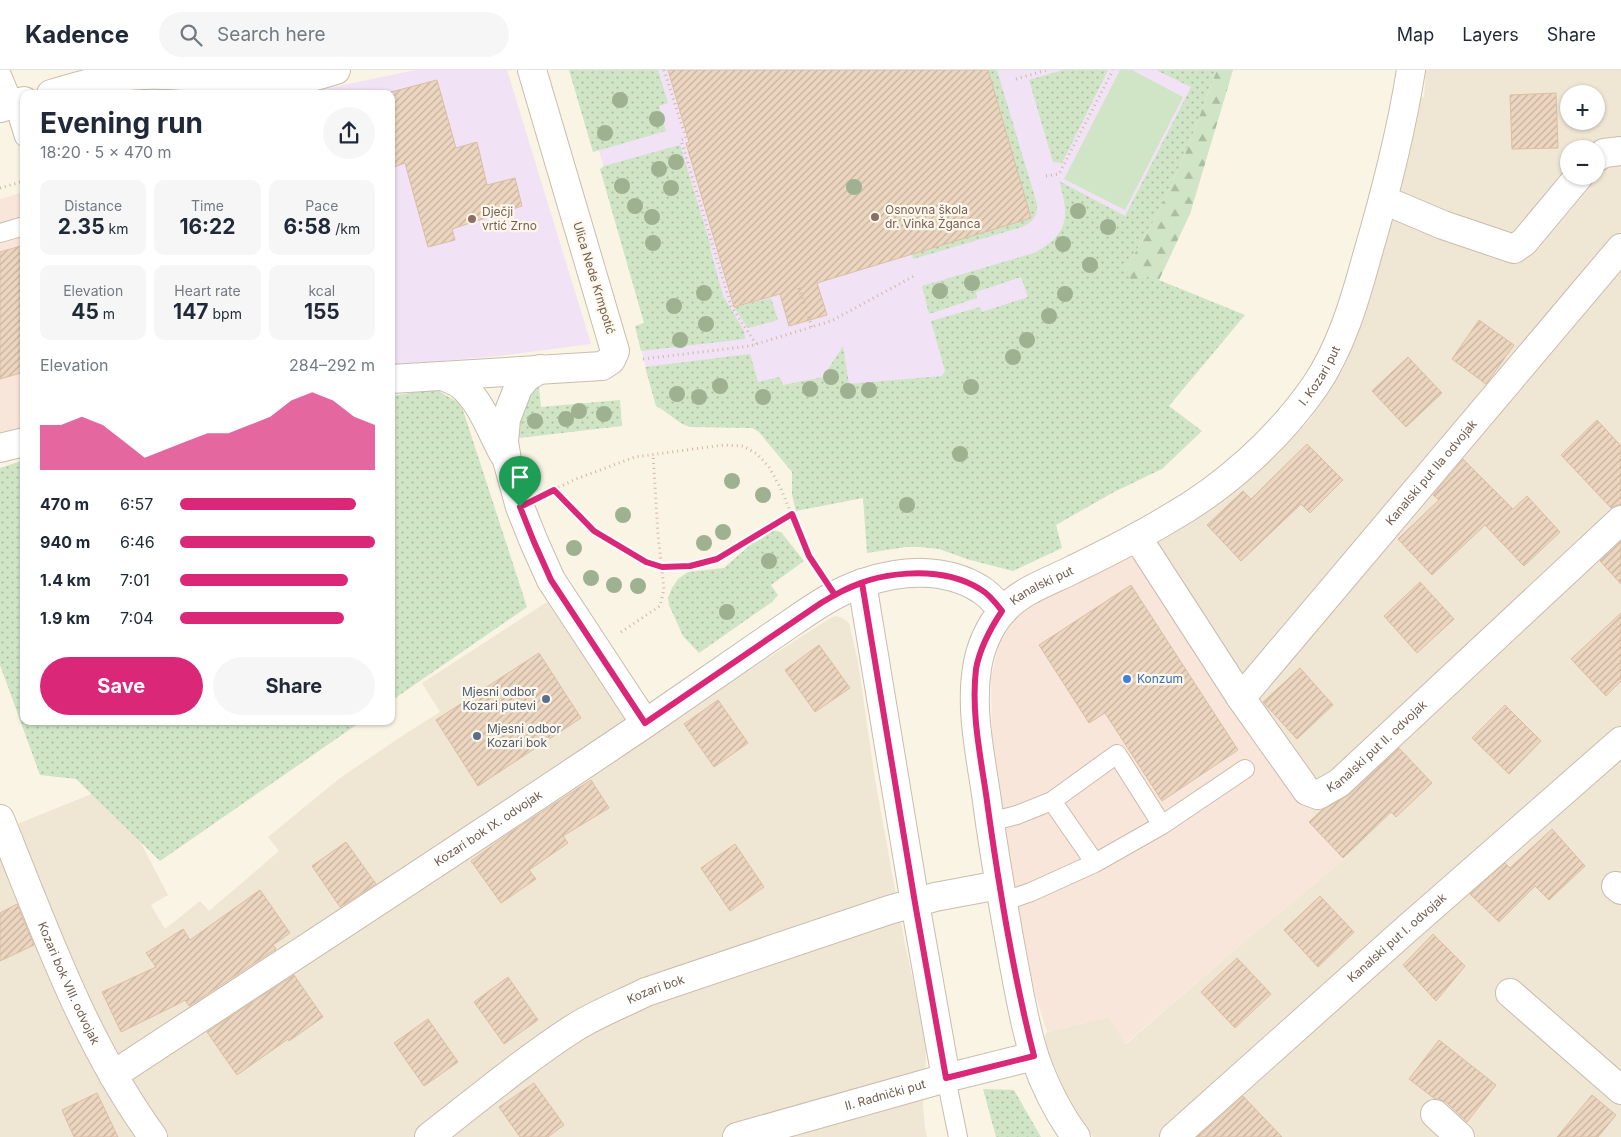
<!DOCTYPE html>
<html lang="en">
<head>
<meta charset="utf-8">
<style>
  body { margin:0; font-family:Inter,sans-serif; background:#f6f6f7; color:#1f2937; height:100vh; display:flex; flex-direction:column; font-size:19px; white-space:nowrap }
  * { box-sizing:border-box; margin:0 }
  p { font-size:16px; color:#747a83 }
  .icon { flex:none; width:28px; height:28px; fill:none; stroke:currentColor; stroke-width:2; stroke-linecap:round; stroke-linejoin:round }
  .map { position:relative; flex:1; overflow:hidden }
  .side { position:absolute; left:20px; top:20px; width:375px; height:635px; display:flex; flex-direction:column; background:#fff; border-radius:10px; box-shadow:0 1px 4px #0004 }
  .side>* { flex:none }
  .tools { position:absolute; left:1560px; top:15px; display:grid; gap:10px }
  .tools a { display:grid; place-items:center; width:45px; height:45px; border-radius:50%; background:#fff; box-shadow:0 1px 4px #0004; font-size:25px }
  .pin { position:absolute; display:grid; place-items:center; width:42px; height:42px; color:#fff; margin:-51px -21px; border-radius:50% 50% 50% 0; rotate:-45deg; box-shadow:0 0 5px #0007 }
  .pin .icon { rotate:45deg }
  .round { display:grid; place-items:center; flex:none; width:52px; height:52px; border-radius:26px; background:#f6f6f7 }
  .head { display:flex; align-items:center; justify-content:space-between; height:85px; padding:0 20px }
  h1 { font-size:28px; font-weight:700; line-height:38px }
  .metrics { display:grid; grid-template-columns:repeat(3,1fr); gap:8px; height:85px; padding:5px 20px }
  .metrics div { display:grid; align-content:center; border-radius:10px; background:#f6f6f7; text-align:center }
  .metrics b { font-size:21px; font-weight:700 }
  .metrics small { font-size:14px; font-weight:400 }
  .metrics p { font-size:14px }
  .chart { height:140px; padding:10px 20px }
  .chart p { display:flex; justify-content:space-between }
  .chart svg { width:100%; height:90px; margin-top:5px; fill:#db2777; opacity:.7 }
  .button { display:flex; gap:10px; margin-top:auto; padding:10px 20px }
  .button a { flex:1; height:58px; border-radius:30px; background:#db2777; color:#fff; font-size:20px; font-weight:700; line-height:58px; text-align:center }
  .button a+a { background:#f6f6f7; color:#1f2937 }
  ul { padding:0 20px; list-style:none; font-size:16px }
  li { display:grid; grid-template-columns:80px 60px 1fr; align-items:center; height:38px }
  li i { height:12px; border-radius:6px; background:#db2777 }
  header { display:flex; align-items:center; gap:30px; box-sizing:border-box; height:70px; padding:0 25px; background:#fff; border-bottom:1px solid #e0e1e3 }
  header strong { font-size:24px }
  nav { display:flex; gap:28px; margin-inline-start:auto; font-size:18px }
  .search { width:350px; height:45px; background:#f6f6f7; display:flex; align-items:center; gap:12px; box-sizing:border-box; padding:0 18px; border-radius:28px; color:#747a83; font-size:19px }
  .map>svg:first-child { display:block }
  .residential { fill:#f0e6d4; fill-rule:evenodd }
  .commercial { fill:#f9e6da }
  .education { fill:#f1e2f6 }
  .grass { fill:url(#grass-dots) }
  .forest { fill:url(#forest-firs) }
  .pitch { fill:#cfe5c5 }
  .building { fill:url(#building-hatch); stroke:#ddbea2 }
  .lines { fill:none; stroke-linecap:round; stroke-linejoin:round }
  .service-casing { stroke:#cabcad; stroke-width:20 }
  .minor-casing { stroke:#cabcad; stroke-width:30 }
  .tertiary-casing { stroke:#cabcad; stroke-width:30 }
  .path { stroke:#d0b9a3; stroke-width:3; stroke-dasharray:1 4; stroke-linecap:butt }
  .service { stroke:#fff; stroke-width:18 }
  .minor { stroke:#fff; stroke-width:28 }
  .tertiary { stroke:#fff; stroke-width:28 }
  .tree { fill:#9eb190 }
  .route-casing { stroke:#fff; stroke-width:10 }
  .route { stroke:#db2777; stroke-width:6 }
  .education-dot { fill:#8d6e63; stroke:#fdf8eb; stroke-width:2 }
  .shop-dot { fill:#3f7fe0; stroke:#fdf8eb; stroke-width:2 }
  .service-dot { fill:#5c6f8a; stroke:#fdf8eb; stroke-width:2 }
  .labels { text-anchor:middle; stroke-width:4.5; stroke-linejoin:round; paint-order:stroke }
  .education-label { font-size:12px; fill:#785e54; stroke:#fdf8eb; text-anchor:start }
  .street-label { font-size:12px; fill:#705d4d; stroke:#fdf8eb }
  .shop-label { font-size:12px; fill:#366cbe; stroke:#fdf8eb; text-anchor:start }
  .service-label { font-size:12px; fill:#4e5e75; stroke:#fdf8eb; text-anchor:end }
</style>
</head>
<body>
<header>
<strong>Kadence</strong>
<div class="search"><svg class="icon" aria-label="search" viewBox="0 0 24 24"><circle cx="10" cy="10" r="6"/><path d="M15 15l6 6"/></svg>Search here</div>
<nav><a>Map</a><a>Layers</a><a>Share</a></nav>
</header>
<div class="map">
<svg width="1621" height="1067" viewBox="0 0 1621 1067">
  <defs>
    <pattern id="grass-dots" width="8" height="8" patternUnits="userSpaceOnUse" patternTransform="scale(1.25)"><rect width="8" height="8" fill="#cfe5c5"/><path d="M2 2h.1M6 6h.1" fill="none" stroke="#acbda2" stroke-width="1.8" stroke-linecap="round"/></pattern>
    <pattern id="forest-firs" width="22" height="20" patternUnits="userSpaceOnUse" patternTransform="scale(1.25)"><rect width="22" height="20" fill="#cfe5c5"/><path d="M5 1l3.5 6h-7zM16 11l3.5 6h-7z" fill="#acbda2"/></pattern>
    <pattern id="building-hatch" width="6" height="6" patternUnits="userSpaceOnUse" patternTransform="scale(1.25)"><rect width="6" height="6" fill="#ecd6c0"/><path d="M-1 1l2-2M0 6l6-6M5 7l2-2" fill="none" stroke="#c4b19e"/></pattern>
  </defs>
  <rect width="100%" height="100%" fill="#faf4e5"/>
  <path class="residential" d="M 1426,0 L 1621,0 L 1621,1067 L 1093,1067 L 1068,1028 L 1046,977 L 1045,966 L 1047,962 L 1109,947 L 1126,974 L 1237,878 L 1348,786 L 1276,697 L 1134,488 L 1183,457 L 1215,433 L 1254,399 L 1276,385 L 1310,349 L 1345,296 L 1367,236 L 1401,104 L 1415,29 L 1424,27 ZM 1569,24 L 1596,24 L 1596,51 L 1569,51 ZM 1569,79 L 1596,79 L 1596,106 L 1569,106 Z
    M 547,532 L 641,670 L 830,548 L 835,546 L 841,547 L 849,553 L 858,592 L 875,709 L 904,869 L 926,972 L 926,987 L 923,1036 L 925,1058 L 927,1067 L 0,1067 L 0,761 L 106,718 L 130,752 L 168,825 L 151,835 L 165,859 L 200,831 L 209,841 L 279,781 L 268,767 L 340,708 L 405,664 L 440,642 L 422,613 Z"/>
  <path class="commercial" d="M 24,122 L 24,360 L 0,366 L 0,129 Z
    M 1128,488 L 1134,488 L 1276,697 L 1348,786 L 1237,878 L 1125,974 L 1109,947 L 1047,962 L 1032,913 L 1011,799 L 992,678 L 991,608 L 999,572 L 1021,541 L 1028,535 Z"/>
  <path class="education" d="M 416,0 L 507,0 L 591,274 L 498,286 L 391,295 L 391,24 L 300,24 Z
    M 575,0 L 1202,0 L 1180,73 L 998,318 L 656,336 L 636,260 L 651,256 Z"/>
  <path class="grass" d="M 569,0 L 658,0 L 668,33 L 659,36 L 666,61 L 593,82 Z
    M 988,0 L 997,0 L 1037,134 C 1038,147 1032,152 1022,157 L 913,189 L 912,183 L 1031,148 Z
    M 1063,0 L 1108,0 L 1062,93 L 1053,92 L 1029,10 Z
    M 1156,0 L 1217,0 L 1185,84 L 1157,145 L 1124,202 L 1149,206 L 1245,245 L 1169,336 L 1202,361 L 1162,399 L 1114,422 L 1056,455 L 1062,478 L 1013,501 L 970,490 L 939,479 L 920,477 L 906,477 L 867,483 L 863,428 L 796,441 L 792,425 L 792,402 L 759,362 L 752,358 L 690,357 C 677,353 668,342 656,336 L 645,297 L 750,284 L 758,312 L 780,307 L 783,315 L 823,307 L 843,276 L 849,314 L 942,306 L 945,301 L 931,251 L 980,237 L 982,242 L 1028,227 L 1021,207 L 976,222 L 977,228 L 929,244 L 922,216 L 1034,183 C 1069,165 1070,146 1059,111 L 1125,146 L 1191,17 Z
    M 680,75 L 711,177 L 710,178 L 723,226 L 744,261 L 745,269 L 641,281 L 635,256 L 644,253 L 600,99 L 604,96 Z
    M 771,228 L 778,250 L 748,258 L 734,237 Z
    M 536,313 L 539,317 L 541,337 L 620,330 L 622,356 L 511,369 L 528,316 Z
    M 435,319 L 461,334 L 527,537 L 391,631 L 391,326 Z
    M 24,390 L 24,651 L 362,651 L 160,791 L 76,709 L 40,705 L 0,595 L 0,398 Z
    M 774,460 L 781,462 L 804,491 L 771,515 L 778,525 L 772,532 L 699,583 L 683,566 L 669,535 L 668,528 L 672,518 L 678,509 L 688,502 L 724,498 L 759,467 Z
    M 983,1019 L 1014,1020 L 1041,1067 L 996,1067 Z"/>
  <path class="forest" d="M 1217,0 L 1233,0 L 1190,144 L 1159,210 L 1149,206 L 1137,215 L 1124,202 L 1157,145 L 1185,84 Z"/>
  <path class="pitch" d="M 1120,0 L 1132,0 L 1183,27 L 1125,140 L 1064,109 Z"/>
  <path class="building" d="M 668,0 L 988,0 L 1031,148 L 817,213 L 827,245 L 789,256 L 780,224 L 734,237 L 686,73 L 689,72 Z
    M 437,10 L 456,78 L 477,72 L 487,115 L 515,108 L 522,136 L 452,159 L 455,170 L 428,177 L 405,93 L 391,98 L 391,22 Z
    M 1556,23 L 1558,78 L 1512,79 L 1510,25 Z
    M 24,175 L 24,302 L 0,309 L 0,182 Z
    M 1479,250 L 1514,275 L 1486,314 L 1452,289 Z
    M 1408,287 L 1442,323 L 1406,357 L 1372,321 Z
    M 1597,350 L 1621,376 L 1621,435 L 1617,435 L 1611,438 L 1561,385 Z
    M 1307,374 L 1343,410 L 1310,443 L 1301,434 L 1241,491 L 1207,455 L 1243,421 L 1251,429 Z
    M 1463,389 L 1513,439 L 1527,426 L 1560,462 L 1524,496 L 1485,455 L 1432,505 L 1398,469 L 1439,430 L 1433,425 Z
    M 1621,471 L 1621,514 L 1600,491 Z
    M 1420,512 L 1454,549 L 1417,583 L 1384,546 Z
    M 1131,515 L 1238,680 L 1162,731 L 1105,643 L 1089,653 L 1039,575 Z
    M 1621,543 L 1621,611 L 1606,626 L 1571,589 Z
    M 819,575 L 850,618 L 815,642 L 785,600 Z
    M 539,583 L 581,648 L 478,716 L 436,650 Z
    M 1300,598 L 1333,635 L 1297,669 L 1263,632 Z
    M 718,630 L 748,673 L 714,697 L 684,654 Z
    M 1505,635 L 1541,671 L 1509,704 L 1472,668 Z
    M 1399,678 L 1432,713 L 1396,747 L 1391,742 L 1343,788 L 1309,752 L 1322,740 L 1350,724 Z
    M 591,710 L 609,738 L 563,766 L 568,773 L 529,800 L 536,809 L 501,833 L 471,791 L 511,762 Z
    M 1552,759 L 1585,796 L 1549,830 L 1535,816 L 1499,852 L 1470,824 L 1505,793 L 1510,798 Z
    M 346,772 L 376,814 L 340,837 L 312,796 Z
    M 735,774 L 764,817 L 730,841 L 701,798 Z
    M 260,820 L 290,863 L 273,875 L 276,879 L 189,936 L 185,930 L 176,935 L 121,962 L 102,922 L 156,897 L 146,883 L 183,859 L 190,870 Z
    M 1320,826 L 1354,862 L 1318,897 L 1284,860 Z
    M 17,834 L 34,875 L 0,891 L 0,843 Z
    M 1433,864 L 1465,896 L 1436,931 L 1403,895 Z
    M 1237,888 L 1271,924 L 1235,958 L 1201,922 Z
    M 294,905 L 323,947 L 289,971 L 288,969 L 237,1005 L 207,962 Z
    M 508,907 L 538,950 L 504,974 L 474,932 Z
    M 428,949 L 458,992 L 424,1016 L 394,973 Z
    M 1439,970 L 1496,1015 L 1467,1052 L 1446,1032 L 1439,1029 L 1435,1029 L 1409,1009 Z
    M 534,1013 L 564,1055 L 548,1067 L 520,1067 L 499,1037 Z
    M 97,1023 L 118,1067 L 74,1067 L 62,1040 Z
    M 1592,1025 L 1616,1045 L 1598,1067 L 1557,1067 Z
    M 1243,1026 L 1282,1067 L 1197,1067 Z"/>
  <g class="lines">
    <defs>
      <path id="service" d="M 0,0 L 14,34 L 24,67
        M 0,163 L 24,156
        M 990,752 L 1017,745 L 1052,731 L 1117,684 L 1162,755 L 1095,793 L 1052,731
        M 1162,755 L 1245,699
        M 1002,832 L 1031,822 L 1095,793
        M 946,1008 L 958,1067"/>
      <g id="minor">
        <path d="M 1596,88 L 1604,83 L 1621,81"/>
        <path d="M 1384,130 L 1443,155 L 1514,179 L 1524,172 L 1579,106"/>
        <path d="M 540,299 L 526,308 L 518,318 L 506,349 L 504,372 L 507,390 L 520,437 L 534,472 L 551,510 L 645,653"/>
        <path d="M 443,306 C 449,309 456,311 461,315 C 481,331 491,361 503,383"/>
        <path d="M 391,309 L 602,296 L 611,290 L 615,281 L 532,0"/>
        <path d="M 0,378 L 24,372"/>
        <path id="s1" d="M 1137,467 L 1241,628 L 1307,721 L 1318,725 L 1339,713 L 1621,450"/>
        <path d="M 862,513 L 915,833 L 946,1008"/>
        <path id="s2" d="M 1241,628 L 1621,178"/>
        <path id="s3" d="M 0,749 C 44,858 84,972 153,1067"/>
        <path d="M 1616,816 L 1621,820"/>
        <path d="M 1510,923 L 1621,1020"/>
        <path id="s4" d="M 113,1005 C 291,888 470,772 646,653 C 688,624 730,595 772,566 C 801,547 829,524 863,513 C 901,500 945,497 980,519 C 989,524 996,533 1003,541"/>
        <path d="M 1435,1044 L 1460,1067"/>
        <path id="s5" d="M 429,1067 C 477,1030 523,991 574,958 C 596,944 622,934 646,922 L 889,840 L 935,827 L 999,815"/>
        <path id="s6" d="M 737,1067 L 946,1008 L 1034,986"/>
        <path id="s7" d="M 1174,1067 L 1401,864 L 1621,671"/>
      </g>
      <g id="tertiary">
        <path d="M 51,24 C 81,15 112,6 144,5 C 191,3 237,14 284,12 C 301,11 320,5 336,0"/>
        <path d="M 0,38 L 24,31"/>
        <path id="s8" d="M 1076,1067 C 1058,1043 1045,1016 1035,988 C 1025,958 1020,926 1014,895 C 1004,840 994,786 987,731 C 981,688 970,641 977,598 C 980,578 989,556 1003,541 C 1021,520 1051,511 1074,499 C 1107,483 1139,467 1170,448 C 1225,417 1279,368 1315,316 C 1341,278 1355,230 1367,186 C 1385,125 1401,63 1411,0"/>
      </g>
    </defs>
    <use href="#service" class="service-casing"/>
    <use href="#minor" class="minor-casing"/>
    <use href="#tertiary" class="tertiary-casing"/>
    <path class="path" d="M 664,0 L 686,68 L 681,70 L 731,236 L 756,274
      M 1016,9 L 1047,0
      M 1046,106 L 1059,104 L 1113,0
      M 0,118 L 24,111
      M 799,218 L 812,257
      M 643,289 L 750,276 L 831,251 L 916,205
      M 554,420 L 594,461 L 646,492 L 662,497 L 690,496 L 717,489 L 791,444
      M 545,424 L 576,409 L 635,387 L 723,375 L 743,376 L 757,384 L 769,397 L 781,419 L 809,486 L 819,502
      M 621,562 L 660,536 L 664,519 L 658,465 L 653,384"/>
    <use href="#service" class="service"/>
    <use href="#minor" class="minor"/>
    <use href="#tertiary" class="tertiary"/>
  </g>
  <g class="tree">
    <circle cx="620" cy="30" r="8"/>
    <circle cx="657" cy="49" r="8"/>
    <circle cx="605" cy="63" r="8"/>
    <circle cx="676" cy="92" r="8"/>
    <circle cx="659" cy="99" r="8"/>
    <circle cx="622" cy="116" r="8"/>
    <circle cx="854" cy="117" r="8"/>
    <circle cx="671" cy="118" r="8"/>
    <circle cx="635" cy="136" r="8"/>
    <circle cx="1078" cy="141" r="8"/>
    <circle cx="652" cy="147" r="8"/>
    <circle cx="1108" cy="157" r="8"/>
    <circle cx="653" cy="173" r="8"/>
    <circle cx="1063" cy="174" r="8"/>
    <circle cx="1090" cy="195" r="8"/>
    <circle cx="972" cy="213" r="8"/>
    <circle cx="940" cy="221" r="8"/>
    <circle cx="704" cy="223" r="8"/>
    <circle cx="1065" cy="224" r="8"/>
    <circle cx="674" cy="236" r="8"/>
    <circle cx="1049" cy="246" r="8"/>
    <circle cx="706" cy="254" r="8"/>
    <circle cx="680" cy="270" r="8"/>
    <circle cx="1027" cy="270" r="8"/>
    <circle cx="1013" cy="287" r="8"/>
    <circle cx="831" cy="307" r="8"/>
    <circle cx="720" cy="316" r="8"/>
    <circle cx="971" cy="317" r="8"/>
    <circle cx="810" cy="319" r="8"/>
    <circle cx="869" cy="320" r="8"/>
    <circle cx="848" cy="321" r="8"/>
    <circle cx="677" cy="324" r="8"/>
    <circle cx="699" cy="327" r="8"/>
    <circle cx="763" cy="327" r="8"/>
    <circle cx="579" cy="341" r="8"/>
    <circle cx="604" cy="344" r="8"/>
    <circle cx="566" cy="349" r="8"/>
    <circle cx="535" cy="351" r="8"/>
    <circle cx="960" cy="384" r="8"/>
    <circle cx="732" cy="411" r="8"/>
    <circle cx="763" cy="425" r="8"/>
    <circle cx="907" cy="435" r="8"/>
    <circle cx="623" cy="445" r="8"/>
    <circle cx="723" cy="462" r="8"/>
    <circle cx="704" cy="473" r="8"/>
    <circle cx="574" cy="478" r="8"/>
    <circle cx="769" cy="491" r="8"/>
    <circle cx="591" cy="508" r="8"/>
    <circle cx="614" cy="515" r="8"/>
    <circle cx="638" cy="516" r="8"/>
    <circle cx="727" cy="542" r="8"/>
  </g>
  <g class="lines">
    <defs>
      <path id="route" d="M 520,437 L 534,472 L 551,510 L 645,653 L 821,533 C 834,525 847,518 862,513 L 915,833 L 946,1008 L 1034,986 C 1012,900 998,812 986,724 C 980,684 971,640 976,599 C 980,577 990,559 1002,541 C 996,533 989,524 980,519 C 939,494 875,501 835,525 L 809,486 L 792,444 L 717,489 L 690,496 L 662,497 L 646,492 L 594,461 L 554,420 L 520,437"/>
    </defs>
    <use href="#route" class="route-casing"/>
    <use href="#route" class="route"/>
  </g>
  <g class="education-dot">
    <circle cx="875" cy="147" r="5"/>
    <circle cx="472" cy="149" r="5"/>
  </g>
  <circle class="shop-dot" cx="1127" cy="609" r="5"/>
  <g class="service-dot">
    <circle cx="546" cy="629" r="5"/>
    <circle cx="477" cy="666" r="5"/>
  </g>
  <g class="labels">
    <g class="education-label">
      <text x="885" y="144">Osnovna škola<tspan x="885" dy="14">dr. Vinka Žganca</tspan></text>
      <text x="482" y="146">Dječji<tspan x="482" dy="14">vrtić Zrno</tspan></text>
    </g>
    <g class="street-label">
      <text transform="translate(594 208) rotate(73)" y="4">Ulica Nede Krmpotić</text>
      <text dy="4" stroke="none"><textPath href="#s8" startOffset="949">I. Kozari put</textPath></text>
      <text dy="4" stroke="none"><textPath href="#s2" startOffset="295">Kanalski put IIa odvojak</textPath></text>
      <text dy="4" stroke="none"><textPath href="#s8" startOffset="595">Kanalski put</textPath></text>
      <text dy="4" stroke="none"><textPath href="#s1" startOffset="394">Kanalski put II. odvojak</textPath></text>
      <text dy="4" stroke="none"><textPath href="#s4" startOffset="449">Kozari bok IX. odvojak</textPath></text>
      <text dy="4" stroke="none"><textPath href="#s7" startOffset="299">Kanalski put I. odvojak</textPath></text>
      <text dy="4" stroke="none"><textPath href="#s3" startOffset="178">Kozari bok VIII. odvojak</textPath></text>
      <text dy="4" stroke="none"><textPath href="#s5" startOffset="272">Kozari bok</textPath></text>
      <text dy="4" stroke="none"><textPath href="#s6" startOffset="154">II. Radnički put</textPath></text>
    </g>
    <g class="shop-label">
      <text x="1137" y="613">Konzum</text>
    </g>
    <g class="service-label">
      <text x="536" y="626">Mjesni odbor<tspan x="536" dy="14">Kozari putevi</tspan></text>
      <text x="487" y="663" text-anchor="start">Mjesni odbor<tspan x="487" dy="14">Kozari bok</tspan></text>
    </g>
  </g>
</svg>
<div class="tools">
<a>+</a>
<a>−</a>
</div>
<div class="pin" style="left:520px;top:437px;background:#1e9e55"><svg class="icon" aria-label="arrive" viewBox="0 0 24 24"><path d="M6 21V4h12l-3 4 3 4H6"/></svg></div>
<section class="side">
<div class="head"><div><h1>Evening run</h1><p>18:20 · 5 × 470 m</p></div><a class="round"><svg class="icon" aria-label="share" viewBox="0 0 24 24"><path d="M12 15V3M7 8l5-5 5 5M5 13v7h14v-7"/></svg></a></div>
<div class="metrics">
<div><p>Distance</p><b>2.35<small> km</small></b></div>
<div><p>Time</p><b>16:22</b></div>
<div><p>Pace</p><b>6:58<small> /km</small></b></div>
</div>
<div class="metrics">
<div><p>Elevation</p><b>45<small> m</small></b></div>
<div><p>Heart rate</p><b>147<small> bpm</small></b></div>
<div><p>kcal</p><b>155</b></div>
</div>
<div class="chart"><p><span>Elevation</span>284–292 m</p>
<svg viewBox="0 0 160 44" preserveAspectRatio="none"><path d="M0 44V22L10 22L20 18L30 22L40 30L50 38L60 34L70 30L80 26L90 26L100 22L110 18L120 10L130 6L140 10L150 18L160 22V44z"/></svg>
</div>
<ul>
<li><b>470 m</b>6:57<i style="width:90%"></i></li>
<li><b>940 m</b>6:46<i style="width:100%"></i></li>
<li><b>1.4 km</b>7:01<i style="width:86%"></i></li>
<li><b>1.9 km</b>7:04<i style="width:84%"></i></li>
</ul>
<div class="button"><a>Save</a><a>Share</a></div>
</section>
</div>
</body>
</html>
